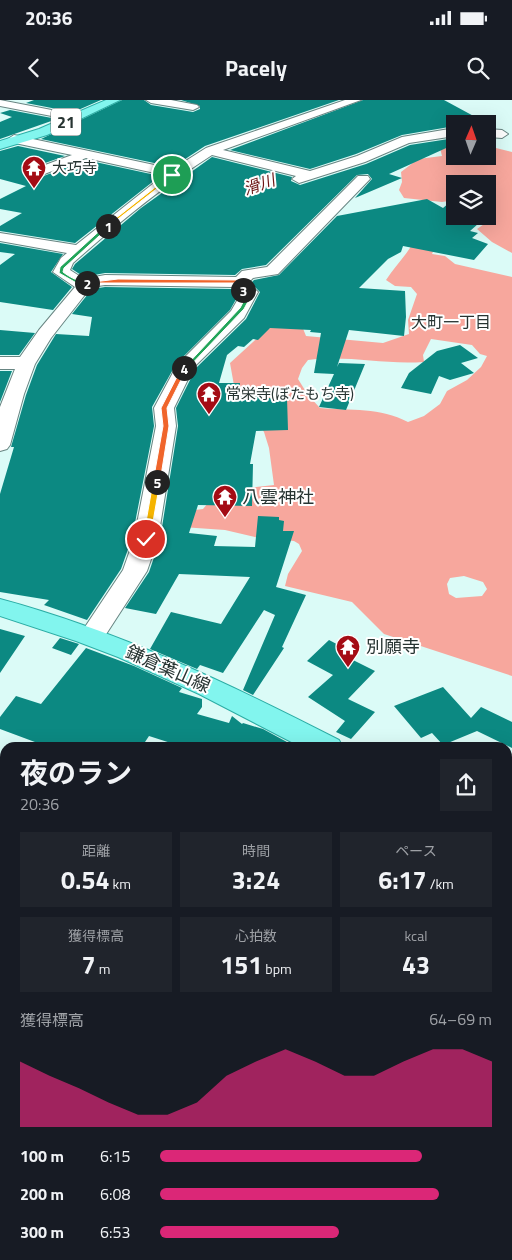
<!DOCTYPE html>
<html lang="ja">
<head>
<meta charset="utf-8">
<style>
  body { margin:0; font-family:"Titillium Web","Noto Sans JP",sans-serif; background:#20242c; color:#f1f3f6; height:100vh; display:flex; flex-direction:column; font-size:19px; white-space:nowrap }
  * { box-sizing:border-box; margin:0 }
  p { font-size:16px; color:#9ea1a6 }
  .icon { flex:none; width:28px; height:28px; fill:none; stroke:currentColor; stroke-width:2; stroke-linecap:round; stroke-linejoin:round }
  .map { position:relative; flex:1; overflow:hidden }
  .sheet { position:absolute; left:0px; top:642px; width:512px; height:518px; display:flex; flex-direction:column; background:#171b24; border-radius:15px 15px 0 0; box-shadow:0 5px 20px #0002 }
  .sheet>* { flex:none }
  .needle { width:32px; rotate:2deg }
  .tools { position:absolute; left:446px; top:15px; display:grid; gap:10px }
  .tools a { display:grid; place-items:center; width:50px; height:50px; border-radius:0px; background:#171b24; box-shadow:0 5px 20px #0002; font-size:25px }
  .pin { position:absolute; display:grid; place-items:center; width:42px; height:42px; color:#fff; margin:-21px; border:2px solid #fff; border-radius:50%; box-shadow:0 1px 5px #0007 }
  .km { position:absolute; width:25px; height:25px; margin:-12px; border-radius:50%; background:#222; color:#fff; font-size:14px; line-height:25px; text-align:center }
  .round { display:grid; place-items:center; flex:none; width:52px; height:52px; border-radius:0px; background:#20242c }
  .head { display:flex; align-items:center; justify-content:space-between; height:85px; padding:0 20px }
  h1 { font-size:28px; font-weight:700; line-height:38px }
  .metrics { display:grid; grid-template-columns:repeat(3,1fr); gap:8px; height:85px; padding:5px 20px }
  .metrics div { display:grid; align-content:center; border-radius:0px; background:#20242c; text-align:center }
  .metrics b { font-size:25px; font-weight:700 }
  .metrics small { font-size:14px; font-weight:400 }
  .metrics p { font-size:14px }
  .chart { height:140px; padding:10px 20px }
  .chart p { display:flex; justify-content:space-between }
  .chart svg { width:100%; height:90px; margin-top:5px; fill:#db2777; opacity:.7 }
  ul { padding:0 20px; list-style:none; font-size:16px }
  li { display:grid; grid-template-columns:80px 60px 1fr; align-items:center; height:38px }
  li i { height:12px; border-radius:6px; background:#db2777 }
  .status { display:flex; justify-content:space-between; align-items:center; height:35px; padding:0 25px; background:#171b24; direction:ltr }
  .status svg { height:14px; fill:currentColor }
  header { display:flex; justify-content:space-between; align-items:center; height:65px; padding:0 20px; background:#171b24; font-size:22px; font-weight:700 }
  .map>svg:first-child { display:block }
  .forest { fill:#f7a79d; fill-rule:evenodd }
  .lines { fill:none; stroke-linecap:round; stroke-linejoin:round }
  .stream-far1 { stroke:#b89e9a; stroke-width:6 }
  .stream { stroke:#b89e9a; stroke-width:8 }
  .building { fill:#0c8982 }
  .minor-casing { stroke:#688582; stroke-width:2 }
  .major-casing { stroke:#2cada5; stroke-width:2 }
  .minor { fill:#fff; fill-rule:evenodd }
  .major { fill:#82f5ee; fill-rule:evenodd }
  .split-1 { fill:#f5b400; stroke:#fff }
  .split-2 { fill:#22a559; stroke:#fff }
  .split-3 { fill:#f0652b; stroke:#fff }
  .split-4 { fill:#22a559; stroke:#fff }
  .split-5 { fill:#f0652b; stroke:#fff }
  .split-6 { fill:#f5b400; stroke:#fff }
  .labels { text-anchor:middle; stroke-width:4; stroke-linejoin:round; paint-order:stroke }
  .far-poi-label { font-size:15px; fill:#273432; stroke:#fff; text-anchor:start }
  .shield { fill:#fff; stroke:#687170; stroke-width:1 }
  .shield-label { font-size:16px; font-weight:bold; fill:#273432 }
  .far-water-label { font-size:16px; font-style:italic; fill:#6c1514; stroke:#fff }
  .far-neighbourhood-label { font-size:16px; fill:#273432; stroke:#fff }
  .poi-label { font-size:18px; fill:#273432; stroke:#fff; text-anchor:start }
  .street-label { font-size:18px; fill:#273432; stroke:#fff }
</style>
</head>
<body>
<div class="status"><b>20:36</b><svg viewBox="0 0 49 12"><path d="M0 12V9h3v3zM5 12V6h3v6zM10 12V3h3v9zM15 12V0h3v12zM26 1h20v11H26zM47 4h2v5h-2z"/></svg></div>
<header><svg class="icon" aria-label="back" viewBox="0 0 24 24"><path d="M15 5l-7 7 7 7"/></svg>Pacely<svg class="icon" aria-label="search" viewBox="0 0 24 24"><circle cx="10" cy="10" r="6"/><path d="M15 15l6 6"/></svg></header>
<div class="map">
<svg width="512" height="1160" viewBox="0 0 512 1160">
  <rect width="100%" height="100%" fill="#dbfbf7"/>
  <path class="forest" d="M 455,45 L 455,56 L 488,56 L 488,46 L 512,52 L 512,153 L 492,142 L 477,129 L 490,120 L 488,114 L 496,106 L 488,104 L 488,84 L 455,84 L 455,100 L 442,102 L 404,98 L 399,90 L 402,82 L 401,72 L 418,59 L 442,56 L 440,48 Z
    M 438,140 L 432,154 L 445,156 L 455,164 L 512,177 L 512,576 L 384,534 L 352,502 L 285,486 L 288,474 L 302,451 L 299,444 L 294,441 L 259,438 L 225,430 L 182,427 L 180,412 L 203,409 L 218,391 L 274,385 L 269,348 L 264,332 L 235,291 L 230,263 L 263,233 L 269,221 L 300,221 L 306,236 L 383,243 L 409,234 L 408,220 L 417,194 L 411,187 L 395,186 L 386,180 C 395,166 405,157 413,143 ZM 431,239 L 472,245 L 480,254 L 487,256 L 481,267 L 467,280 L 447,291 L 440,304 L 424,316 L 408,322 C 380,307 351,311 320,308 L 308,295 L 298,279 L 302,268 L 308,260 C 349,255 383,265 424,262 L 423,255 ZM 464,476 L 483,482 L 487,489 L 482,496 L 456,498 L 449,494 L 447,484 L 450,478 Z"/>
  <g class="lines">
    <path class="stream-far1" d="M 0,724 L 5,725"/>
    <path class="stream" d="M 508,1057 L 512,1059"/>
  </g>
  <path class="building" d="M 34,0 L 101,0 L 69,14 L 62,10 L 26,3 Z
    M 122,0 L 144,0 L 151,5 L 193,12 L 200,9 L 200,6 L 181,0 L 339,0 L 205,46 L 173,67 L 41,39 Z
    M 363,0 L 444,0 L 492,26 L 488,27 L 488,24 L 455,24 L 455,26 L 402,35 L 356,54 L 310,69 L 230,50 Z
    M 10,10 L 57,19 L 0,39 L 0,22 L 12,17 L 0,13 Z
    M 455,38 L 455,44 L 389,74 L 402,78 L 355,98 L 372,79 L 368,74 L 357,75 L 266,165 L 242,169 L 235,175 L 105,173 L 84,177 L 72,169 L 75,164 L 141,108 L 212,57 L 292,77 L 291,81 L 300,85 L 366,64 L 410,45 Z
    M 18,46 L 65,56 L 28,69 L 25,74 L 33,80 L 86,60 L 160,76 L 75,143 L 0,131 L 0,126 L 22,113 L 0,109 L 0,99 L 26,86 L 0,79 L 0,51 Z
    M 455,98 L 455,116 L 487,116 L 470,131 L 478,133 L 472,138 L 488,144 L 474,160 L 403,146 L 401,152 L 388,159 L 359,188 L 405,191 L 406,217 L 404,236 L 349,230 L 337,267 L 339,263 L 365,264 L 346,310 L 319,307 L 334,274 L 314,273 L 321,233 L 310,232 L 311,230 L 270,228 L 258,240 L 253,239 L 244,247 L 238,246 L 227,255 L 219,283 L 240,283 L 239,293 L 269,293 L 269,298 L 287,298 L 288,330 L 256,331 L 250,364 L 253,364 L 252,406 L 198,405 L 189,433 L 217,436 L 214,446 L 255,447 L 258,416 L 279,417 L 279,420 L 284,421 L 283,431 L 294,431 L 276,487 L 306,495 L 282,547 L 284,548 L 253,595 L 243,590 L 275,515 L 264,510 L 223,573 L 200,565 L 197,569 L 150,549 L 171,512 L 221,524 L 250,477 L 179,474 L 156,514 L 125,508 L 149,472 L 160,440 L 178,326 L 176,308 L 196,268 L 246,219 L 260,192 L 251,183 L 254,180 L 279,175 L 337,116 L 427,99 L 443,108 Z
    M 0,143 L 63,154 L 51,172 L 72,187 L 53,210 L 0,202 L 0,165 L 15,154 L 0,152 Z
    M 105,187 L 232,189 L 239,194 L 230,210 L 176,264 L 152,307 L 154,326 L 132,438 L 121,469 L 87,520 L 44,505 L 49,500 L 0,492 L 0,394 L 14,347 L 11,347 L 26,295 L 37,265 L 56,234 L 89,236 L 92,217 L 72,214 L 92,189 Z
    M 0,230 L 35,233 L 19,255 L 0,255 Z
    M 460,245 L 478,258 L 461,263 L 474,273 L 450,280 L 439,276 L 431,294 L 401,288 L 409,273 L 437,251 Z
    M 0,271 L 12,271 L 0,302 Z
    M 0,529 L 25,536 L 0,573 Z
    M 60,538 L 79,544 L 71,555 L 52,548 Z
    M 329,540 L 350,551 L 345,556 L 375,571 L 348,599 L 375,612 L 351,639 L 336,632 L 345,621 L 308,597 L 333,575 L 307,561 Z
    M 86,548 L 134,566 L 182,588 L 179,592 L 202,599 L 202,607 L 197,614 L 229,623 L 232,616 L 242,624 L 243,623 L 263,629 L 298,648 L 194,648 L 179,643 L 177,645 L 149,636 L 141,648 L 51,648 L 0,629 L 0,617 L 16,596 L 41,604 Z
    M 443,587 L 471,618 L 481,607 L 512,622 L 512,648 L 477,631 L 443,645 L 432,633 L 421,638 L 394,606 Z"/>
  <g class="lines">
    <defs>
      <path id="minor" d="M 0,0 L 62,12 L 68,15 L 62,18 L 0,6 Z
        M 146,0 L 171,0 L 197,5 L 199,7 L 193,10 L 151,3 Z
        M 345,0 L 361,0 L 223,50 L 310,71 L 357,56 L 402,37 L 455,28 L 455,36 L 409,43 L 365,62 L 299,83 L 292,79 L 296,76 L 212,55 C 162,87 117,124 73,163 L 70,170 L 84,179 L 105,175 L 236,177 L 242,171 L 267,167 L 358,76 L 368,76 L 370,79 L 278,174 L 253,178 L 248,183 L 258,192 L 244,218 L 194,267 L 174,308 L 176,326 L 158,439 L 147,471 L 101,542 L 92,545 L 83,542 L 79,536 L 123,470 L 134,439 L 156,326 L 154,308 L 177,265 L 231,211 L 241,194 L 233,187 L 105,185 L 91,187 L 51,238 L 35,264 L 24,294 L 10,345 L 7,349 L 0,351 L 0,307 L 15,269 L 0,269 L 0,257 L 20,257 L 39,230 L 75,187 L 53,172 L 61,158 L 67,153 L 0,141 L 0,133 L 76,145 L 164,75 L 86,58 L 34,78 L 27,74 L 29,71 L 72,55 L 10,42 L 8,39 L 14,35 L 173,69 L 206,48 Z
        M 488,29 L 502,30 L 508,34 L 502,38 L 488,37 Z
        M 260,1155 L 304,1155 L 303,1160 L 259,1160 Z"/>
      <path id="major" d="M 106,0 L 120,0 L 47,35 L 0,49 L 0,41 L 39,29 Z
        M 0,499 C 119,531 230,584 339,640 L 343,648 L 303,648 L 199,594 L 118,557 L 76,541 L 0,516 Z
        M 508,727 L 512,728 L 512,755 L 508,754 Z"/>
    </defs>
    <use href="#minor" class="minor-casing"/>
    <use href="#major" class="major-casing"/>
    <use href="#minor" class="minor"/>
    <use href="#major" class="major"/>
  </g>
  <path class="split-1" d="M 172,74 L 173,76 L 109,126 L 106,126 Z"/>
  <path class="split-2" d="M 106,125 L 110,126 L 64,168 L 63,172 C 71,178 79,182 89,182 L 89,184 L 80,185 L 59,173 L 60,167 Z"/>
  <path class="split-3" d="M 118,179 L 240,180 L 246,190 L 242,191 L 238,183 L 85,183 Z"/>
  <path class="split-4" d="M 242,189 L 253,192 L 244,209 L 186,270 L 182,270 L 240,208 L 248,193 Z"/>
  <path class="split-5" d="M 182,267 L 187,268 L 167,308 L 169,326 L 160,382 L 157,384 L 153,382 L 163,326 L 161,308 Z"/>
  <path class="split-6" d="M 157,380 L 160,382 L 150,439 L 146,441 L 143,439 L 153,382 Z"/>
  <defs>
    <symbol id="temple-pin" viewBox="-11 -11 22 30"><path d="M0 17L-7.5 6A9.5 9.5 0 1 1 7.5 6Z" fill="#a40c15" stroke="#fff"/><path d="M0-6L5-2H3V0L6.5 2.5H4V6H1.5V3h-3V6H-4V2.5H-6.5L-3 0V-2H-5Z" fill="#fff"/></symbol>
  </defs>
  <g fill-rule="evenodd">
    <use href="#temple-pin" x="20" y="54" width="28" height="38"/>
    <use href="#temple-pin" x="195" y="280" width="28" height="38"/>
    <use href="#temple-pin" x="211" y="383" width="28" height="38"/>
    <use href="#temple-pin" x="334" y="533" width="28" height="38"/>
  </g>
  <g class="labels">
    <g class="far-poi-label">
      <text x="52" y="73">大巧寺</text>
      <text x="226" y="299">常栄寺(ぼたもち寺)</text>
    </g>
    <rect class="shield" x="51" y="8.5" width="30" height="27" rx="4"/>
    <g class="shield-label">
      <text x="66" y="28">21</text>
    </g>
    <g class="far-water-label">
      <text transform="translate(259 84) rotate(-19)" y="6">滑川</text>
    </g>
    <g class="far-neighbourhood-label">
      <text x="451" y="228">大町一丁目</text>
    </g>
    <g class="poi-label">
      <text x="242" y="403">八雲神社</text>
      <text x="366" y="553">別願寺</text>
    </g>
    <g class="street-label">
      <text transform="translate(168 569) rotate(24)" y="6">鎌倉葉山線</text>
    </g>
  </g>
</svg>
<div class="tools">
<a><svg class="needle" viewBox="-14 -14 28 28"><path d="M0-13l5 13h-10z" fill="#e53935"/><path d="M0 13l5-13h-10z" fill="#9ea1a6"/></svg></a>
<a><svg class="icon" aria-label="layers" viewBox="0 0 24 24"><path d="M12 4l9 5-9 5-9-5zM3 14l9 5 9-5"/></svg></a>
</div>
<div class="pin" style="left:172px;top:75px;background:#1e9e55"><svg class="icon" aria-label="arrive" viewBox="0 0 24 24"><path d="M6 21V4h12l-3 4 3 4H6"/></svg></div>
<div class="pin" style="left:146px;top:439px;background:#d93025"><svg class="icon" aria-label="check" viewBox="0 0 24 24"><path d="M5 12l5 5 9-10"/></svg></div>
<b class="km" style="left:108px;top:126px">1</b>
<b class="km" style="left:87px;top:183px">2</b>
<b class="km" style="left:243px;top:190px">3</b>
<b class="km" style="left:184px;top:268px">4</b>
<b class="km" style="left:157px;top:382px">5</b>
<section class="sheet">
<div class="head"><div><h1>夜のラン</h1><p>20:36</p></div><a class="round"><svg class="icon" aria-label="share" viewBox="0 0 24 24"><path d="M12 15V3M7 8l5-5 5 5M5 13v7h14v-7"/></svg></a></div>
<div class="metrics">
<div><p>距離</p><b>0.54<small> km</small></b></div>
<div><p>時間</p><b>3:24</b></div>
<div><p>ペース</p><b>6:17<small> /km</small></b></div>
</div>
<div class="metrics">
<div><p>獲得標高</p><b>7<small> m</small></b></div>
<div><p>心拍数</p><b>151<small> bpm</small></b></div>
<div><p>kcal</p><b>43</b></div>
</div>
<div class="chart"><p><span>獲得標高</span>64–69 m</p>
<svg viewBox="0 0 160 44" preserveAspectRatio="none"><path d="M0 44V12L10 19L20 25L30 32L40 38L50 38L60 32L70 19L80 12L90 6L100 12L110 19L120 19L130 12L140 6L150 6L160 12V44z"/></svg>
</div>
<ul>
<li><b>100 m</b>6:15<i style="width:79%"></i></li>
<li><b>200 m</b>6:08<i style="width:84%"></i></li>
<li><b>300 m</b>6:53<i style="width:54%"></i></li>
</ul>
</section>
</div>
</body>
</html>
